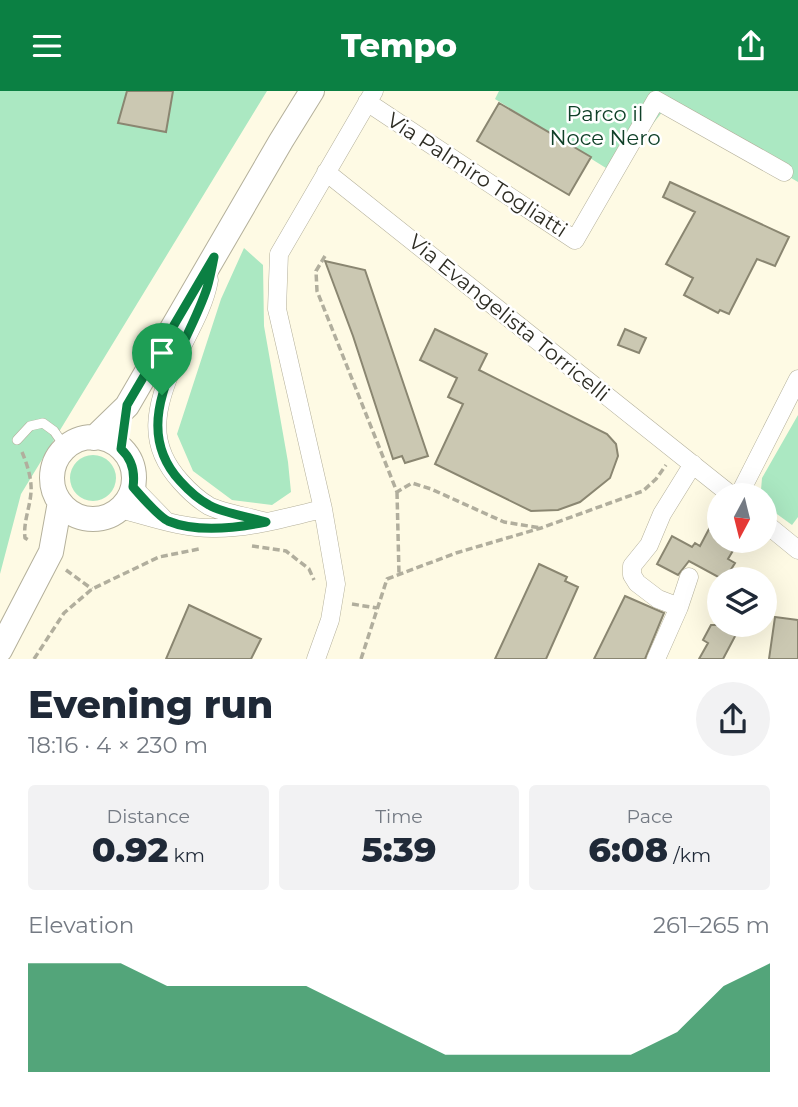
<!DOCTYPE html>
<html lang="en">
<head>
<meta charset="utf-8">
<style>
  body { margin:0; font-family:Montserrat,sans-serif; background:#f2f2f3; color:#1f2937; height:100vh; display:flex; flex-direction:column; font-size:26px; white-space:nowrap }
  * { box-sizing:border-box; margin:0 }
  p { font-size:23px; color:#747a83 }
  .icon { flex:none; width:38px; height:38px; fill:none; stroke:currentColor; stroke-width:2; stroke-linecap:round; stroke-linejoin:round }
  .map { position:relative; height:568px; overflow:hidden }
  .drawer { display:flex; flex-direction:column; background:#fff; flex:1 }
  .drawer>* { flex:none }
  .needle { width:46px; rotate:187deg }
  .fabs { position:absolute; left:707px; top:392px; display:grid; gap:14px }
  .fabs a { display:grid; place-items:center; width:70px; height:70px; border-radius:50%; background:#fff; box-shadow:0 7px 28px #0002; font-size:35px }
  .pin { position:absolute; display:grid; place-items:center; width:60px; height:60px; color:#fff; margin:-72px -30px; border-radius:50% 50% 50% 0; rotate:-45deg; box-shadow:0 0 7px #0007 }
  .pin .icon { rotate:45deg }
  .round { display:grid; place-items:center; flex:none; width:74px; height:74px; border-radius:37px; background:#f2f2f3 }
  .headline { display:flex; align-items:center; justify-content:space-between; height:119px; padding:0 28px }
  h1 { font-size:38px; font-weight:800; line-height:52px }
  .figures { display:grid; grid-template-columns:repeat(3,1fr); gap:10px; height:119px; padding:7px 28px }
  .figures div { display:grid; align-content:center; border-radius:7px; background:#f2f2f3; text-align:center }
  .figures b { font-size:35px; font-weight:800 }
  .figures small { font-size:19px; font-weight:400 }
  .figures p { font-size:19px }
  .chart { height:196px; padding:14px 28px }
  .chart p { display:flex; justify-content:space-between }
  .chart svg { width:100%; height:126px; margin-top:7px; fill:#0b8043; opacity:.7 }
  header { display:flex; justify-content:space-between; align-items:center; height:91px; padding:0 28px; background:#0b8043; color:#fff; font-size:32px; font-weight:800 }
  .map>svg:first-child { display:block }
  .green { fill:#abe8c2 }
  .building { fill:#cbc8b2; stroke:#8a8671; stroke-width:2 }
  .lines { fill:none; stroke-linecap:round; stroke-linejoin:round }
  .lane-casing { stroke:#b4b09b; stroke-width:10 }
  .street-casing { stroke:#b4b09b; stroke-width:19 }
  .secondary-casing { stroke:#b4b09b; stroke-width:26 }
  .path { stroke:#b1ae9d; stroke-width:3.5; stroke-dasharray:7 3.5; stroke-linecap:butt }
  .lane { stroke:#fff; stroke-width:9 }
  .street { stroke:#fff; stroke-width:18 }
  .secondary { stroke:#fff; stroke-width:24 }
  .route-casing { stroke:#fff; stroke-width:14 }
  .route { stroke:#0b8043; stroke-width:9 }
  .labels { text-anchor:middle; stroke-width:5; stroke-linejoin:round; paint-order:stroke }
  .park-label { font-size:21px; fill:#0f4028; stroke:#fff }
  .street-label { font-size:21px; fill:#2e2d24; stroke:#fff }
</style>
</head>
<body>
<header><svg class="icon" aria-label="menu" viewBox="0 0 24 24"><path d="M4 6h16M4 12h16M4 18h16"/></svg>Tempo<svg class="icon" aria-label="share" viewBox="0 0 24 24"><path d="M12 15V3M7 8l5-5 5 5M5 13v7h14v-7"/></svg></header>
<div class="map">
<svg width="798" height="568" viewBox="0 0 798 568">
  <rect width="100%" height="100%" fill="#fefae4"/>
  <path class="green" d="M 0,0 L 267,0 L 21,403 L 0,483 Z
    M 499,0 L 798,0 L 798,91 L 667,15 L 614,82 L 495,8 Z
    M 244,157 L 263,174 L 264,235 L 288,371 L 291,401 L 272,414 L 232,409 L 193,380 L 177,343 L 221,208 Z
    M 798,324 L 798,426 L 792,434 L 770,418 L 765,404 L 763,404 L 761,399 L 762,387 Z
    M70 387a23 23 0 1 1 46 0a23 23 0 1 1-46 0Z"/>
  <path class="building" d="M 127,0 L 173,0 L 166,41 L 118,32 Z
    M 499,12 L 591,66 L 569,104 L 477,50 Z
    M 670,91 L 789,146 L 775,175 L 757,168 L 729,223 L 720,219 L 718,222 L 684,204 L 693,187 L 666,173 L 695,121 L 663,106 Z
    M 325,170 L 365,179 L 428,365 L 405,372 L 402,365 L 393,368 L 353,245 Z
    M 435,238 L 487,263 L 479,279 L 607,343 L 616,353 L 618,365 L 610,387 L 580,411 L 558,419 L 531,420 L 435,373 L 463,313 L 448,306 L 457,287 L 420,269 Z
    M 625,238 L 646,247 L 639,262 L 618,254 Z
    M 709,438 L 719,444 L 719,450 L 730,450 L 737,453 L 728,468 L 735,472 L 725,488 L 722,488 L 689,470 L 678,484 L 657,473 L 672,445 L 692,456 L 695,452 L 700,455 Z
    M 539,473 L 567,486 L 565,490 L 578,496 L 546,568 L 495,568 Z
    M 625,505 L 664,522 L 645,568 L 594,568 Z
    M 189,514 L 261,548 L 251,568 L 166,568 Z
    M 775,526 L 798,529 L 798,568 L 769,568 Z
    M 711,534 L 741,534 L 723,568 L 699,568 L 708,552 L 703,549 Z"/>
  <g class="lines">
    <defs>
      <path id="lane" d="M 17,349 L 30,335 L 43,332 L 54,340 L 66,357"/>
      <path id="street" d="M 367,11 L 575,149 L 656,9 L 784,81
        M 326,81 L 731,404
        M 209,189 C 204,218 186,245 174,272 C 156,316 145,352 181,391 C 189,400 199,409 209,415 C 223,422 250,426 266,431
        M 133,396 L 166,430
        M 739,404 L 798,288
        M 120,418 C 151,426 183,438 216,437 C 252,437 287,426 323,418
        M 765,432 L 798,459
        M 679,516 L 658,508 L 637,492 L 632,484 L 632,475 L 649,454 L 662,423 L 693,373
        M 316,568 L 330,529 L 336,493 L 323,418 L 277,218 L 279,163 L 374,0
        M 656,568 L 679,516 L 689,486"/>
      <path id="secondary" d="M52 387a41 41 0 1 1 82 0a41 41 0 1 1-82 0Z
        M 94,347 L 127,315 L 281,50 L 312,0
        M 0,559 L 51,461 L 60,411"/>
    </defs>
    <use href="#lane" class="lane-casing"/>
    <use href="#street" class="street-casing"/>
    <use href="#secondary" class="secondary-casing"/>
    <path class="path" d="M 325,165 L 316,180 L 317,200 L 397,401 L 412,392 L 431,398 L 504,431 L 541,437
      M 22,361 C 27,373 32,388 31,401 C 30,417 23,431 25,447 L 30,450
      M 397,401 L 399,483
      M 252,455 L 286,460 L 309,478 L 314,489
      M 66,479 L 92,498
      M 352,513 L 377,517
      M 34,568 L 64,522 L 92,498 L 159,466 L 199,458
      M 361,568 L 387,488 L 456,462 L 541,437 L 643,400 L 656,388 L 666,374"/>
    <use href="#lane" class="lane"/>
    <use href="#street" class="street"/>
    <use href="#secondary" class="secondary"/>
  </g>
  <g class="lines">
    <defs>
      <path id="route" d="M 214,166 C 212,176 210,187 207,197 C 187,259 125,330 180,390 C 189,400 198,408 209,414 C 222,422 250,426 266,431 C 237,437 197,442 168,430 C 159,426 141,405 133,396 C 135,382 132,368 121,358 L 127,314 Z"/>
    </defs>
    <use href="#route" class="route-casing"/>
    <use href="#route" class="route"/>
  </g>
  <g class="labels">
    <g class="park-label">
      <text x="605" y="30">Parco il<tspan x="605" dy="24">Noce Nero</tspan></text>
    </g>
    <g class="street-label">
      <text transform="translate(477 84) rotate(33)" y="7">Via Palmiro Togliatti</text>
      <text transform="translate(509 227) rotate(39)" y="7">Via Evangelista Torricelli</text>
    </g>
  </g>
</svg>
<div class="fabs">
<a><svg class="needle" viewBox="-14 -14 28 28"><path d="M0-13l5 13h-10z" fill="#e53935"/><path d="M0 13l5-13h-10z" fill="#747a83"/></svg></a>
<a><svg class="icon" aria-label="layers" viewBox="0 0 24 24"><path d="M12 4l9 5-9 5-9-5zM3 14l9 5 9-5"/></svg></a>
</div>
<div class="pin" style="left:162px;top:304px;background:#1e9e55"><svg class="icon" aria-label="arrive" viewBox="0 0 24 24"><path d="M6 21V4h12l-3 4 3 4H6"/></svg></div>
</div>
<section class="drawer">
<div class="headline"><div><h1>Evening run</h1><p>18:16 · 4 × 230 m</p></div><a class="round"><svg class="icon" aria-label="share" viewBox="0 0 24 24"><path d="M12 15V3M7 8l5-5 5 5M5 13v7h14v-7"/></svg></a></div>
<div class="figures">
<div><p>Distance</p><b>0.92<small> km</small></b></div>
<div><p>Time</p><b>5:39</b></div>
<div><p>Pace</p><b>6:08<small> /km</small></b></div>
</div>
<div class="chart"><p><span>Elevation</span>261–265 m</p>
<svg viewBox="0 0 160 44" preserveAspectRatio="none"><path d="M0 44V6L10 6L20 6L30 14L40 14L50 14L60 14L70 22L80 30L90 38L100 38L110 38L120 38L130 38L140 30L150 14L160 6V44z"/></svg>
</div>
</section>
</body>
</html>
